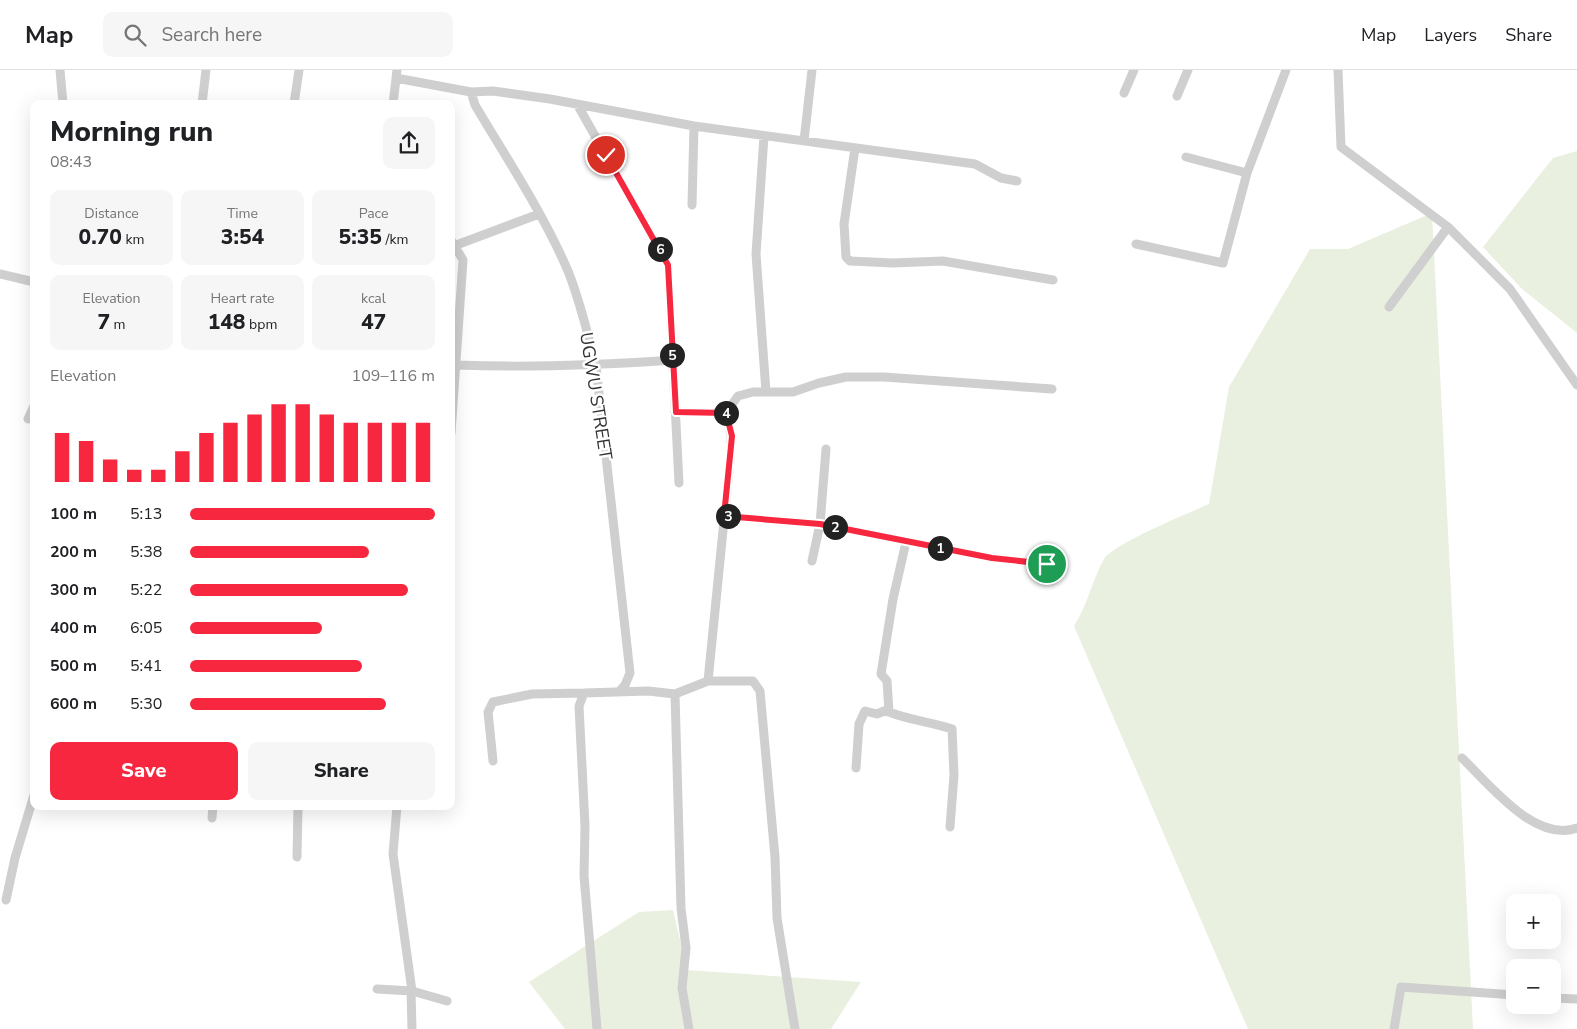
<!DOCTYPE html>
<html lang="en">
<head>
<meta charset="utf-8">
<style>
  body { margin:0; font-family:"Nunito Sans",sans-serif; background:#f6f6f6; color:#202124; height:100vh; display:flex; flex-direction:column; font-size:19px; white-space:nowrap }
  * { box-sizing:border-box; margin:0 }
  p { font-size:16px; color:#757577 }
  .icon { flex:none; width:28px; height:28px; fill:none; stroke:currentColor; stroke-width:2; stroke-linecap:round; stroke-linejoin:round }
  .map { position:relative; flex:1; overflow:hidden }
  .drawer { position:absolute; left:30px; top:30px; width:425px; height:710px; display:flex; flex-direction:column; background:#fff; border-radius:10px; box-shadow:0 5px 20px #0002 }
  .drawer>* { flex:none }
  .fabs { position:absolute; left:1506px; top:824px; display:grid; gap:10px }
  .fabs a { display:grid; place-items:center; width:55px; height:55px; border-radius:10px; background:#fff; box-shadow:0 5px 20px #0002; font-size:25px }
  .pin { position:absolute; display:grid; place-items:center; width:42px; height:42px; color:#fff; margin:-21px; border:2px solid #fff; border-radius:50%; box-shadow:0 1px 5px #0007 }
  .km { position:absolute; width:25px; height:25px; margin:-12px; border-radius:50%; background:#222; color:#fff; font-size:14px; line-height:25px; text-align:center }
  .round { display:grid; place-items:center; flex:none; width:52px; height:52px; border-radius:10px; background:#f6f6f6 }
  .head { display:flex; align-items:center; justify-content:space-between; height:85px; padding:0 20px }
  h1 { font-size:28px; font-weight:800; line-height:38px }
  .figures { display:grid; grid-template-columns:repeat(3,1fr); gap:8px; height:85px; padding:5px 20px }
  .figures div { display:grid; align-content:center; border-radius:10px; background:#f6f6f6; text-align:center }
  .figures b { font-size:21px; font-weight:800 }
  .figures small { font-size:14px; font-weight:400 }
  .figures p { font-size:14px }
  .chart { height:140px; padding:10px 20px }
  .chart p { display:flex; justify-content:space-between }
  .chart svg { width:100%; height:90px; margin-top:5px; stroke:#f6273e; stroke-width:6 }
  .cta { display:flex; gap:10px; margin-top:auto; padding:10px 20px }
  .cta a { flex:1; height:58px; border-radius:10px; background:#f6273e; color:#fff; font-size:20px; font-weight:800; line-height:58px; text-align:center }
  .cta a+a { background:#f6f6f6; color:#202124 }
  ul { padding:0 20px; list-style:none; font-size:16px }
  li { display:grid; grid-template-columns:80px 60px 1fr; align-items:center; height:38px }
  li i { height:12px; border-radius:6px; background:#f6273e }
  header { display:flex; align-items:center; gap:30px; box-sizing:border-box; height:70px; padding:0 25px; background:#fff; border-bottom:1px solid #e0e0e0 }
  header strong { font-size:24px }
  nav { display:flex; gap:28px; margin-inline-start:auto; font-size:18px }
  .search { width:350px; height:45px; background:#f6f6f6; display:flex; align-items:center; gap:12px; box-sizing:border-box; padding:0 18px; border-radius:10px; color:#757577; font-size:19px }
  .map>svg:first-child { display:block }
  .green { fill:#e9f0df }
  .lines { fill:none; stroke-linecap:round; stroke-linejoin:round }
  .street { stroke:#cfcfcf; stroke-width:9 }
  .route-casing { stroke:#fff; stroke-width:10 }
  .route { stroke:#f6273e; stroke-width:6 }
  .labels { text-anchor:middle; stroke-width:5; stroke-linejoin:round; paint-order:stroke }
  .street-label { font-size:18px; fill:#323232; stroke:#fff }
</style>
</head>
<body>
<header>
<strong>Map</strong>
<div class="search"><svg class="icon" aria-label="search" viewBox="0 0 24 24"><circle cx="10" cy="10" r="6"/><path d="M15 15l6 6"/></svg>Search here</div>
<nav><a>Map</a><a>Layers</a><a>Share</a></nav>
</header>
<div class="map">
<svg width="1577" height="959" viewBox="0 0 1577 959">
  <rect width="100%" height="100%" fill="#fff"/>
  <path class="green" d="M 1577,81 L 1577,263 L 1522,219 L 1483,177 L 1553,88 Z
    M 1432,143 L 1473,959 L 1248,959 L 1074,556 C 1088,534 1092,510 1104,489 C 1113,474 1189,443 1209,434 L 1229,317 L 1310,179 L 1348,179 Z
    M 673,840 L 687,900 L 861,912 L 831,959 L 565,959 L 529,912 L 639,842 Z"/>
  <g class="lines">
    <path class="street" d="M 60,0 L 63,34
      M 1338,0 L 1341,77 L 1448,157 L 1510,219 L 1577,315
      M 396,8 L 471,22 L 493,21 L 550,29 L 694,56 L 975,94 L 1001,108 L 1017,111
      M 471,22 L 475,35 C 507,89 543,143 568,201 C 580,231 588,264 596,296 L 630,603 L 625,615 L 619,622
      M 1124,23 L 1134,0
      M 1177,26 L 1188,0
      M 202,34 L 206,0
      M 294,34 L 299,0
      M 393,34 L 397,0
      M 577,34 L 668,195 L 679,413
      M 764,66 L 756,184 L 766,322
      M 804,71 L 812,0
      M 855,78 L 844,154 L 846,187 L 850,191 L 893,193 L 943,191 L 1053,210
      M 1186,87 L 1247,103
      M 692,135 L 694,56
      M 451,170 L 463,190 L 451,363
      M 1136,174 L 1223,193 L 1247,103 L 1286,0
      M 451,177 L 539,144
      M 0,204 L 34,212
      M 1389,237 L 1448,157
      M 457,295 C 529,298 601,295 673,290
      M 675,342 L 726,343 L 738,326 L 753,322 L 793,322 L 819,313 L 846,307 L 884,307 L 1052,319
      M 28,349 L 34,336
      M 724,446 L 820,454 L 992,488 L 1047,494
      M 906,472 L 893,529 L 881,604 L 887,611 L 889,642 C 909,650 931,652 952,659 L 954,705 L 950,757
      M 812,491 L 820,454 L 826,379
      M 708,611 L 730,390 L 731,366 L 726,343
      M 675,624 L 681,838 L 686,878 L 682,918 L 689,959
      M 1462,688 C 1490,715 1535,773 1577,758
      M 493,691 L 488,642 L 493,632 L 532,624 L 584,623
      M 856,698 L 859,654 L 865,641 L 877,644 L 884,641 L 889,642
      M 397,736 L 393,784 L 412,921
      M 212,748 L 213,736
      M 297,787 L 298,736
      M 6,830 L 15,788 L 34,725
      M 377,919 L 412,921 L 447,931
      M 411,921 L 412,959
      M 1552,928 L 1577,929
      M 597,959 L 584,806 L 585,756 L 579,636 L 584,623 L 648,621 L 675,624 L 708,611 L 753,611 L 760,621 L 775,787 L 777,848 L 795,959
      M 1394,959 L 1401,917 L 1515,925"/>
  </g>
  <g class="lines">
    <defs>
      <path id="route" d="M 606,85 L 668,195 L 676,342 L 726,343 L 732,366 L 724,446 L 820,454 L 992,488 L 1047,494"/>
    </defs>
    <use href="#route" class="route-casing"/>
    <use href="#route" class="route"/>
  </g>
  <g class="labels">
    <g class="street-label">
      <text transform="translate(596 326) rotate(81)" y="6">UGWU STREET</text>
    </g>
  </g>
</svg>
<div class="fabs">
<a>+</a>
<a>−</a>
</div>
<div class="pin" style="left:1047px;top:494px;background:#1e9e55"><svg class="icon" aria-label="arrive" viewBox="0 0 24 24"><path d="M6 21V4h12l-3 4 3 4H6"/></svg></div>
<div class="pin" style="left:606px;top:85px;background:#d93025"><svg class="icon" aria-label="check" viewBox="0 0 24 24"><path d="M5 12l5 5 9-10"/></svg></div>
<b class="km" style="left:940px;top:478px">1</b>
<b class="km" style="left:835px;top:457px">2</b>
<b class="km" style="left:728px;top:446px">3</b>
<b class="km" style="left:726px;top:343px">4</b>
<b class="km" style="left:672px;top:285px">5</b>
<b class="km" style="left:660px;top:179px">6</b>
<section class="drawer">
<div class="head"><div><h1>Morning run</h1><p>08:43</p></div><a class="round"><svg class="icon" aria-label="share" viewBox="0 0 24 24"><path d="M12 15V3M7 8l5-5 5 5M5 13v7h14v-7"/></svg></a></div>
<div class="figures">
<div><p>Distance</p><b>0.70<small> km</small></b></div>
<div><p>Time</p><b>3:54</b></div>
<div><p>Pace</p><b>5:35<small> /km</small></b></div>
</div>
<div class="figures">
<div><p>Elevation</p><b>7<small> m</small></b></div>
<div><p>Heart rate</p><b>148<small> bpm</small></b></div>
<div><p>kcal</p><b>47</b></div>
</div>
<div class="chart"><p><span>Elevation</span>109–116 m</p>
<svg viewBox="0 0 160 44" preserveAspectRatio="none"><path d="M5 44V20M15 44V24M25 44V33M35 44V38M45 44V38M55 44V29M65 44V20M75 44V15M85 44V11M95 44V6M105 44V6M115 44V11M125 44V15M135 44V15M145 44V15M155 44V15"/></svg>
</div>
<ul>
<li><b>100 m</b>5:13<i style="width:100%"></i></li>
<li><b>200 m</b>5:38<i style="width:73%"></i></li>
<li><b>300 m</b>5:22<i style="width:89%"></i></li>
<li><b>400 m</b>6:05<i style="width:54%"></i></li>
<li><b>500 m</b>5:41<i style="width:70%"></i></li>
<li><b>600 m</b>5:30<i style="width:80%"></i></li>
</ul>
<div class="cta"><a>Save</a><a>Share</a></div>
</section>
</div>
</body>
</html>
